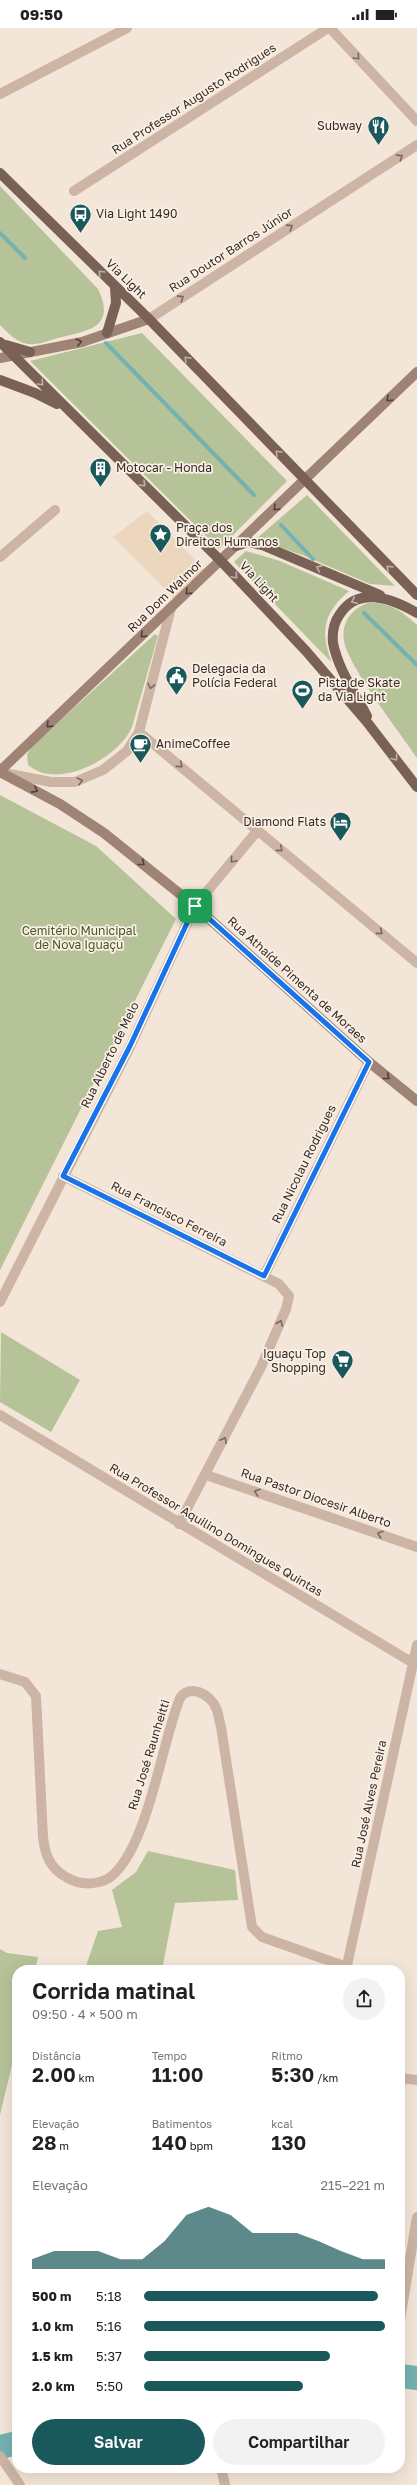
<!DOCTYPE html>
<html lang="pt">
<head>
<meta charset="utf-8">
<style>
  body { margin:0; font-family:"Golos Text",sans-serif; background:#f2f2f2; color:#202124; height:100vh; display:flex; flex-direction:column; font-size:15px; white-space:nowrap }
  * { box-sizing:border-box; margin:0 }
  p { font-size:13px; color:#757577 }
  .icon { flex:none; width:22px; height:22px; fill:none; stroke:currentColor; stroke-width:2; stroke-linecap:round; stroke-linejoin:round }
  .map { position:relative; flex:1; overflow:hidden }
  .drawer { position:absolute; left:12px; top:1937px; width:393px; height:508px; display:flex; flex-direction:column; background:#fff; border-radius:16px; box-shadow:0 4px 16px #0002 }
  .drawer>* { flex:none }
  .pin { position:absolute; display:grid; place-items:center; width:34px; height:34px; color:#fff; margin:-17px; border-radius:8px; box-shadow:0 2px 6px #0006 }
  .round { display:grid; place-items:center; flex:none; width:42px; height:42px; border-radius:21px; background:#f2f2f2 }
  .head { display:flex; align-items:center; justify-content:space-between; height:68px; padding:0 20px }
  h1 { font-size:22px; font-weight:600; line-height:30px }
  .stats { display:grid; grid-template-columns:repeat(3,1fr); gap:6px; height:68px; padding:4px 20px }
  .stats div { display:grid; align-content:center }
  .stats b { font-size:20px; font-weight:600 }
  .stats small { font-size:11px; font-weight:400 }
  .stats p { font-size:11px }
  .chart { height:112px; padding:8px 20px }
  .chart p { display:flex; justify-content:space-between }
  .chart svg { width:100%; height:72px; margin-top:4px; fill:#19585b; opacity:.7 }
  .action { display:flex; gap:8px; margin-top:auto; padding:8px 20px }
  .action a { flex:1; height:46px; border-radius:24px; background:#19585b; color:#fff; font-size:16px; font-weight:600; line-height:46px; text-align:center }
  .action a+a { background:#f2f2f2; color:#202124 }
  ul { padding:0 20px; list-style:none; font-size:13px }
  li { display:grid; grid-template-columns:64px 48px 1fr; align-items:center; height:30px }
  li i { height:10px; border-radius:5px; background:#19585b }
  .status { display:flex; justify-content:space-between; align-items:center; height:28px; padding:0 20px; background:#fff; direction:ltr }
  .status svg { height:11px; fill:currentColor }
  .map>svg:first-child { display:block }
  .green { fill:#b6c398 }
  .plaza { fill:#ecd6be }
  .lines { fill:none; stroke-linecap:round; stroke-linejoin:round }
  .stream { stroke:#75b1b2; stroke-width:4 }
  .river { stroke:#75b1b2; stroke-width:24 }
  .minor { stroke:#ccb5a4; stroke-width:10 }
  .tertiary { stroke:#ccb5a4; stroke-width:10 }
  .secondary { stroke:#9f8375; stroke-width:10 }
  .primary { stroke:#7a6156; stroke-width:10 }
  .oneway { stroke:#7a695f }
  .oneway2 { stroke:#c0b0a5 }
  .oneway3 { stroke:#50413a }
  .route-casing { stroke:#fff; stroke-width:8 }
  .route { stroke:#1a73e8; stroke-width:5 }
  .labels { text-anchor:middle; stroke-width:3.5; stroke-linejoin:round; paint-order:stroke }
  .street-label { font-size:12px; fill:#362b26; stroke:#faf0e5 }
  .poi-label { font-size:12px; fill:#362b26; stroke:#faf0e5; text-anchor:start }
  .park-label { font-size:12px; fill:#475628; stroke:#faf0e5 }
</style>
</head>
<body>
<div class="status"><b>09:50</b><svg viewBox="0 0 49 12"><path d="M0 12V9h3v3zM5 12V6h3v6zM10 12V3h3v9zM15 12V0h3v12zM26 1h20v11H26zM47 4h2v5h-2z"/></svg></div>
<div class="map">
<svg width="417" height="2457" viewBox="0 0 417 2457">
  <rect width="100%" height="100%" fill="#f3e6d8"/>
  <path class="green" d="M 0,158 L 98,261 C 117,300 87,303 58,310 C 48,313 39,317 28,316 C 16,314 8,305 0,297 Z
    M 142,305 L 287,453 L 219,521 L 30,333 Z
    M 307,467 L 395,558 L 370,556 L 302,527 L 256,511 Z
    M 246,523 L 280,533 L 349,563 C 323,585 320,604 332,635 L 234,534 Z
    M 368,575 C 389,574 401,582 417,597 L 417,730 C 401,706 348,638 344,613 C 341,595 351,581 368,575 Z
    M 155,606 L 158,608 L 132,699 C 119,730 58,763 28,737 L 27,727 L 31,719 Z
    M 0,767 L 96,818 L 176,891 L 0,1242 Z
    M 1,1304 L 80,1352 L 51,1404 L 0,1374 Z
    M 148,1823 L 235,1842 L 238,1872 L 175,1875 L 162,1942 L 104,1942 L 86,1938 L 98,1903 L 122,1899 L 112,1862 L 136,1844 Z
    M 0,1921 L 7,1925 L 38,1929 L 35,1942 L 17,1942 L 17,2016 L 0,2087 Z"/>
  <path class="plaza" d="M 147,483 L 208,545 L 178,574 L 113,509 Z"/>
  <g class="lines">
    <path class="stream" d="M 0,205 L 25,230
      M 106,315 L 254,467
      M 281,497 L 313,531
      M 364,585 L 417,637"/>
    <path class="river" d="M 400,2348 L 417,2350
      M 0,2419 L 17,2415"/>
    <path class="minor" d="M 330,0 L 417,93
      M 0,66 L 127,0
      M 74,163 L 328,0
      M 0,529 L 55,482
      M 139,704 L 417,935
      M 4,745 L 51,754 L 75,754 L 103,742 L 127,723 L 139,704 L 171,580
      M 63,1148 L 279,1256 L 289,1268 L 286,1281 L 261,1339 L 179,1496
      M 264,1248 L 369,1034
      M 0,1274 L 130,1019 L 195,878 L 258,802
      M 0,1387 L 413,1635
      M 206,1447 L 417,1519
      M 0,1646 L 25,1654 L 36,1668 L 43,1809 C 45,1827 50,1840 66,1849 C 80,1858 102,1858 114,1846 C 149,1812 161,1718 180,1670 C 190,1655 211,1667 216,1680 C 219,1686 219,1693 221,1699 L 252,1899 L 262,1909 L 347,1939
      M 346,1942 L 417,1617
      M 400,2050 L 417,2052
      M 400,2292 L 417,2189
      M 0,2428 L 20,2457
      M 221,2440 L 225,2457"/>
    <path class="tertiary" d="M 149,291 L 417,117"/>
    <path class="secondary" d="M 0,330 L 82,314 L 149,291
      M 0,743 L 417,344
      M 0,744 L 60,776 L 104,805 L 195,878 L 369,1034 L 417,1073"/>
    <path class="primary" d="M 0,145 L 149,291 L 417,567
      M 107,305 L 116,275 L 115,259
      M 0,314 L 221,533 L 306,623 L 367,694 L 417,759
      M 6,317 L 30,324
      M 0,352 L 35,365 L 57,376
      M 236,518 L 248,514 L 262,517 L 380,567
      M 367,688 C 355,665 338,641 333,615 C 332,605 334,594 340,586 C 359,557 393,571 417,585"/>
  </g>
  <defs><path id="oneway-chevron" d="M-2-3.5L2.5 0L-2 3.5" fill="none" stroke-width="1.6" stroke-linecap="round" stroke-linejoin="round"/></defs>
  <g class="oneway">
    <use href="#oneway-chevron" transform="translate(357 29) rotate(47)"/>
    <use href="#oneway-chevron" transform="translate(400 129) rotate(-33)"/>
    <use href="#oneway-chevron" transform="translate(290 199) rotate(-33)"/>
    <use href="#oneway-chevron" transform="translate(181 270) rotate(-33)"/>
    <use href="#oneway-chevron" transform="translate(151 658) rotate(104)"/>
    <use href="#oneway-chevron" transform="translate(180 737) rotate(40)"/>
    <use href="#oneway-chevron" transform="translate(80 753) rotate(-14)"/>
    <use href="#oneway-chevron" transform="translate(280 821) rotate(40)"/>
    <use href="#oneway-chevron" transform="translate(233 832) rotate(130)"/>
    <use href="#oneway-chevron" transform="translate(380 904) rotate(40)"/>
    <use href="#oneway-chevron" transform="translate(280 1295) rotate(-67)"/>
    <use href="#oneway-chevron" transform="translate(224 1412) rotate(-63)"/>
    <use href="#oneway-chevron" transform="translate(257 1464) rotate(-161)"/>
    <use href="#oneway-chevron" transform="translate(380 1506) rotate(-161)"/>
  </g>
  <g class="oneway2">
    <use href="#oneway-chevron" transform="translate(101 245) rotate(-135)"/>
    <use href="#oneway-chevron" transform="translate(187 331) rotate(-134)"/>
    <use href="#oneway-chevron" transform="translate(41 355) rotate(45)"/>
    <use href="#oneway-chevron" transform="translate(278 425) rotate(-134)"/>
    <use href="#oneway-chevron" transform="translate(143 456) rotate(44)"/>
    <use href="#oneway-chevron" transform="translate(319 540) rotate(-156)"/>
    <use href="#oneway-chevron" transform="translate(389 540) rotate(-136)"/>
    <use href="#oneway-chevron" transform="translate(235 548) rotate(47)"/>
    <use href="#oneway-chevron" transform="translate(354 573) rotate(155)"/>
    <use href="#oneway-chevron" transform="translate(395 730) rotate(53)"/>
  </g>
  <g class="oneway3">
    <use href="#oneway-chevron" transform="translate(79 314) rotate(-14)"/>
    <use href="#oneway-chevron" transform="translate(389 371) rotate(136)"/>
    <use href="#oneway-chevron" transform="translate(276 480) rotate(136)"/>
    <use href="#oneway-chevron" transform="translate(188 564) rotate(136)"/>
    <use href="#oneway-chevron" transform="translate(143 607) rotate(136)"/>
    <use href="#oneway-chevron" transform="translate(49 697) rotate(136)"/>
    <use href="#oneway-chevron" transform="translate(35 762) rotate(28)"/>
    <use href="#oneway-chevron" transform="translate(142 835) rotate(39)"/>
    <use href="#oneway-chevron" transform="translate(387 1049) rotate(39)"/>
  </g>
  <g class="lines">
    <defs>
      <path id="route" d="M 195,878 L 369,1034 L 264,1248 L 63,1148 L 130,1018 Z"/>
    </defs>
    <use href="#route" class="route-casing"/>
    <use href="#route" class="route"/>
  </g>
  <defs>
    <symbol id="restaurant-pin" viewBox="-11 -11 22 30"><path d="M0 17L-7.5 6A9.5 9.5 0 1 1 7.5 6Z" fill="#19585b" stroke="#faf0e5"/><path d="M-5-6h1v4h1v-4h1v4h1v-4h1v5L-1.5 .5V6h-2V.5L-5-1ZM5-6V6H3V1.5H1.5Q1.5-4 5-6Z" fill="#fff"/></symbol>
    <symbol id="bus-pin" viewBox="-11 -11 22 30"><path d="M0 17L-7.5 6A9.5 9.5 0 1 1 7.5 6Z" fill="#19585b" stroke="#faf0e5"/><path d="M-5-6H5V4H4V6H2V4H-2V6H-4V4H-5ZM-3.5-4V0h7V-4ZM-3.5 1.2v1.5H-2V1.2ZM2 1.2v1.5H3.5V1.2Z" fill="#fff"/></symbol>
    <symbol id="building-pin" viewBox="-11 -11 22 30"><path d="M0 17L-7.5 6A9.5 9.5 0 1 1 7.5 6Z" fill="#19585b" stroke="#faf0e5"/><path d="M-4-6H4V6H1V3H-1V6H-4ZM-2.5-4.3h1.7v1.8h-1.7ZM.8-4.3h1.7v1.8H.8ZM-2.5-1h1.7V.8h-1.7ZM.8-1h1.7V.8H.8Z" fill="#fff"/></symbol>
    <symbol id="sight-pin" viewBox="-11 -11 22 30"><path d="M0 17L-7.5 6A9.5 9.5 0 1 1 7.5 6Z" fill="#19585b" stroke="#faf0e5"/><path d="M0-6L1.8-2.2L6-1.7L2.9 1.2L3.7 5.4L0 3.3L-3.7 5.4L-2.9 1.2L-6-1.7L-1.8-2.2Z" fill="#fff"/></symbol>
    <symbol id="civic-pin" viewBox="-11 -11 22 30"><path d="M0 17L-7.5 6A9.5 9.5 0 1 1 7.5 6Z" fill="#19585b" stroke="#faf0e5"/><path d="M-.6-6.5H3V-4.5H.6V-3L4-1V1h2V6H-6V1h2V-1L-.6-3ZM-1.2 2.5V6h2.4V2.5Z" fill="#fff"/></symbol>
    <symbol id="stadium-pin" viewBox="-11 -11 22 30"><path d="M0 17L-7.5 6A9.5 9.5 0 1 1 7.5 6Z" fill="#19585b" stroke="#faf0e5"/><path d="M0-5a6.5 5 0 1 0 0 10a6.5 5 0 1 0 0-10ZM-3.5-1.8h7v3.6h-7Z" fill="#fff"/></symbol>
    <symbol id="cafe-pin" viewBox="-11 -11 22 30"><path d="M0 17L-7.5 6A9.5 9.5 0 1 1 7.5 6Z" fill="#19585b" stroke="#faf0e5"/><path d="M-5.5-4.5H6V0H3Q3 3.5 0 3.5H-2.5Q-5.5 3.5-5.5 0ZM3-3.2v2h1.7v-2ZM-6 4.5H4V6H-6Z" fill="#fff"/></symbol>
    <symbol id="hotel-pin" viewBox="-11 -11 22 30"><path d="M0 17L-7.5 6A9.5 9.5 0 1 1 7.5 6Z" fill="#19585b" stroke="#faf0e5"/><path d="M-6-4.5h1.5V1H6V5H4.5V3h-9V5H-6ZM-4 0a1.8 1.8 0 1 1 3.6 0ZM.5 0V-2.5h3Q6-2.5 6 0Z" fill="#fff"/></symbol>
    <symbol id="supermarket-pin" viewBox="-11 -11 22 30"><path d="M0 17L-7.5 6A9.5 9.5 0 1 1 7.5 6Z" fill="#19585b" stroke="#faf0e5"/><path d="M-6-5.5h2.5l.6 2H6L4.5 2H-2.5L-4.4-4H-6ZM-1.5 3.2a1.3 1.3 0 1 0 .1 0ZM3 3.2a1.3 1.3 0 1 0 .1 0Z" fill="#fff"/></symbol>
  </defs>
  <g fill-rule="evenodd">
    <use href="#restaurant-pin" x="366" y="86" width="25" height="34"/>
    <use href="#bus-pin" x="68" y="174" width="25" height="34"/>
    <use href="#building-pin" x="88" y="428" width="25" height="34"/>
    <use href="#sight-pin" x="148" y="494" width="25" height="34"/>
    <use href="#civic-pin" x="164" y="636" width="25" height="34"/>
    <use href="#stadium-pin" x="290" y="650" width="25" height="34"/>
    <use href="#cafe-pin" x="128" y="704" width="25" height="34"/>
    <use href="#hotel-pin" x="328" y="782" width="25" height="34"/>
    <use href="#supermarket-pin" x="330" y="1320" width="25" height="34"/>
  </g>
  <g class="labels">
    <g class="street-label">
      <text transform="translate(194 71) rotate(-33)" y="4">Rua Professor Augusto Rodrigues</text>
      <text transform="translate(231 222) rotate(-33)" y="4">Rua Doutor Barros Júnior</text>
      <text transform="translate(126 251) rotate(44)" y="4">Via Light</text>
      <text transform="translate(259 554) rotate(47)" y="4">Via Light</text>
      <text transform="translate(165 568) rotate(-44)" y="4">Rua Dom Walmor</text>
      <text transform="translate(297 952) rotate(42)" y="4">Rua Athaíde Pimenta de Moraes</text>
      <text transform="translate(110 1027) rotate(-64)" y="4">Rua Alberto de Melo</text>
      <text transform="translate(304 1136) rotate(-64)" y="4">Rua Nicolau Rodrigues</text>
      <text transform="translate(169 1186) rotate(27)" y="4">Rua Francisco Ferreira</text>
      <text transform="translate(316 1470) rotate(19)" y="4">Rua Pastor Diocesir Alberto</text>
      <text transform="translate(216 1502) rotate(31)" y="4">Rua Professor Aquilino Domingues Quintas</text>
      <text transform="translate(149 1727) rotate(-73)" y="4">Rua José Raunheitti</text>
      <text transform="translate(369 1776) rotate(-78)" y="4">Rua José Alves Pereira</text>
    </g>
    <g class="poi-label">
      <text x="362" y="102" text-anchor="end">Subway</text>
      <text x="96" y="190">Via Light 1490</text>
      <text x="116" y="444">Motocar - Honda</text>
      <text x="176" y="504">Praça dos<tspan x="176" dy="14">Direitos Humanos</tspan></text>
      <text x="192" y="645">Delegacia da<tspan x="192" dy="14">Polícia Federal</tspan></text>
      <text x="318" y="659">Pista de Skate<tspan x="318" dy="14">da Via Light</tspan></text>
      <text x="156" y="720">AnimeCoffee</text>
      <text x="326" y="798" text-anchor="end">Diamond Flats</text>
      <text x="326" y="1330" text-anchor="end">Iguaçu Top<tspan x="326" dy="14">Shopping</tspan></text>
    </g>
    <g class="park-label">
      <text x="79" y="907">Cemitério Municipal<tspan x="79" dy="14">de Nova Iguaçu</tspan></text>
    </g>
  </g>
</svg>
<div class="pin" style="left:195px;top:878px;background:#1e9e55"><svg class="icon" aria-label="arrive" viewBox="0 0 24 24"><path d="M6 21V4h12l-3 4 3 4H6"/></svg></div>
<section class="drawer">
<div class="head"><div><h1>Corrida matinal</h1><p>09:50 · 4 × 500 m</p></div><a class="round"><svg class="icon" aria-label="share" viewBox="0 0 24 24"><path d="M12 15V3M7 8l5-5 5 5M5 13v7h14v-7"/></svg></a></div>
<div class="stats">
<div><p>Distância</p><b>2.00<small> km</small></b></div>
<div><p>Tempo</p><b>11:00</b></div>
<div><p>Ritmo</p><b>5:30<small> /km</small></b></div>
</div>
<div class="stats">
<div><p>Elevação</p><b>28<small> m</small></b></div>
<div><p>Batimentos</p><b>140<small> bpm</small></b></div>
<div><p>kcal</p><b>130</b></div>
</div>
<div class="chart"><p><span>Elevação</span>215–221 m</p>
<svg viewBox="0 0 160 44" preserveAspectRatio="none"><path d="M0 44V38L10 33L20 33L30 33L40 38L50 38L60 27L70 11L80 6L90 11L100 22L110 22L120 22L130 27L140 33L150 38L160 38V44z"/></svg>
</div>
<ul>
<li><b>500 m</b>5:18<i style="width:97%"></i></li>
<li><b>1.0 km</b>5:16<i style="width:100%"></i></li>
<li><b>1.5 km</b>5:37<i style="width:77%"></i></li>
<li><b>2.0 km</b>5:50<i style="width:66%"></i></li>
</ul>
<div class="action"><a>Salvar</a><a>Compartilhar</a></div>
</section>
</div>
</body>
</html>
